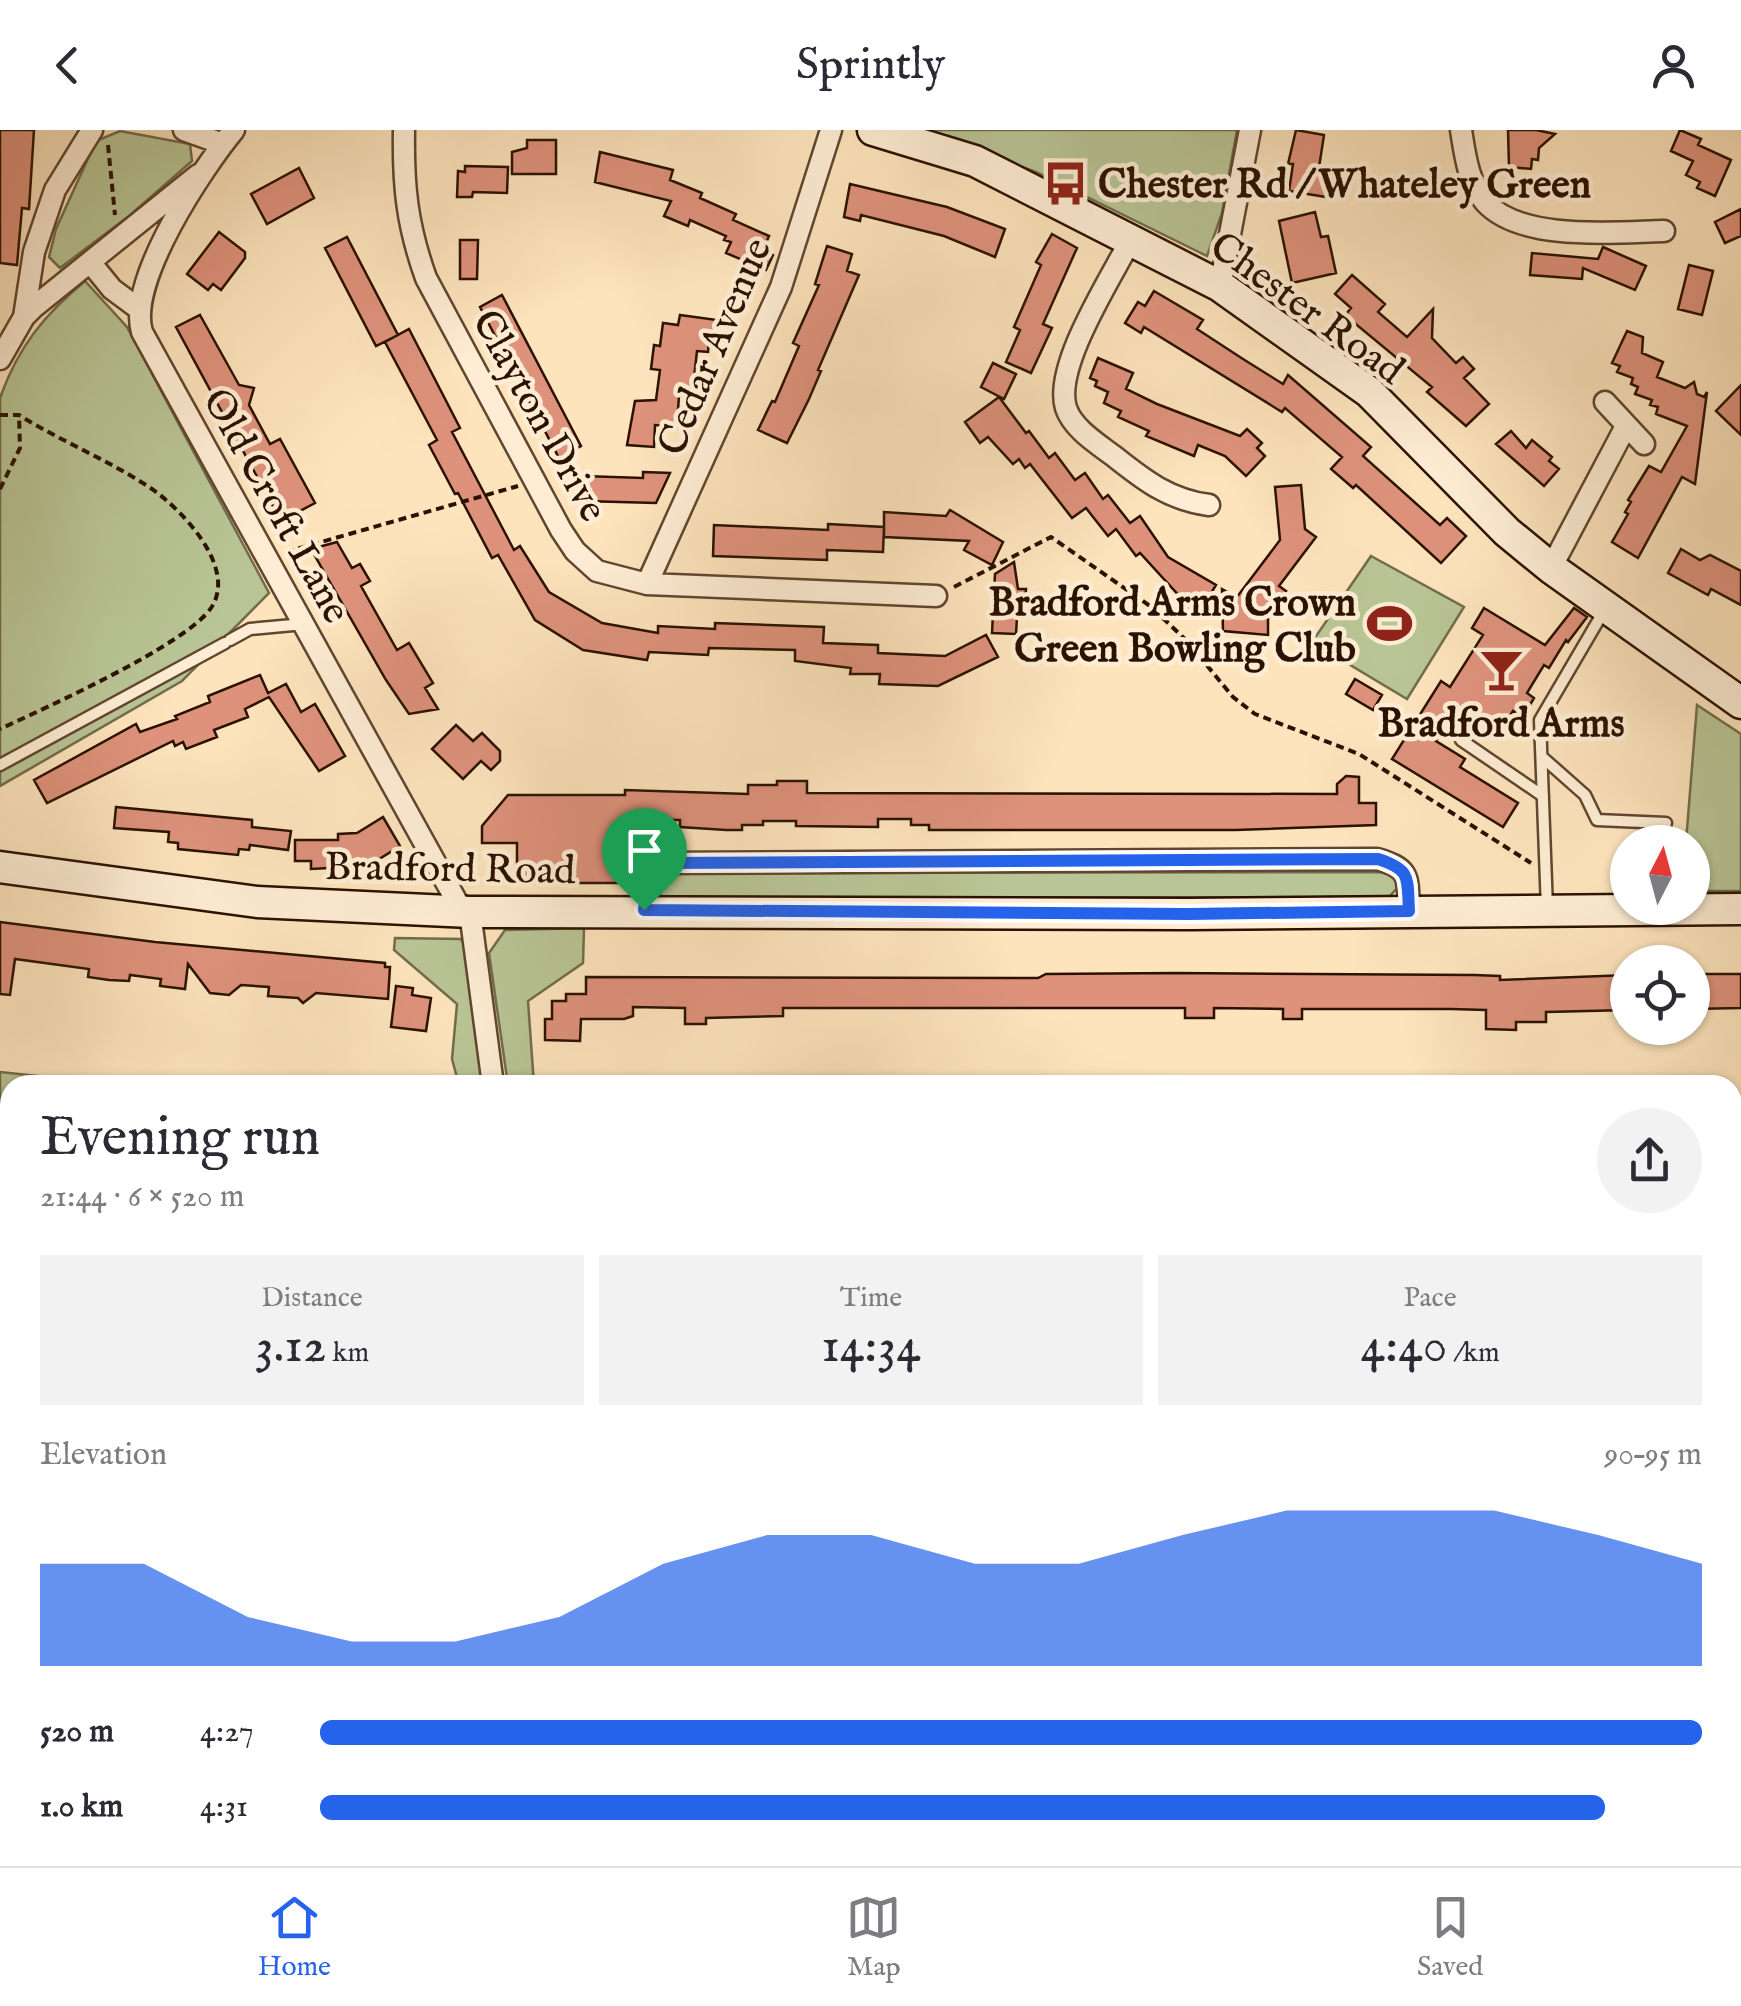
<!DOCTYPE html>
<html lang="en">
<head>
<meta charset="utf-8">
<style>
  body { margin:0; font-family:"IM FELL English",serif; background:#f2f2f3; color:#2b2b33; height:100vh; display:flex; flex-direction:column; font-size:38px; white-space:nowrap }
  * { box-sizing:border-box; margin:0 }
  p { font-size:32px; color:#7c7c81 }
  .icon { flex:none; width:55px; height:55px; fill:none; stroke:currentColor; stroke-width:2; stroke-linecap:round; stroke-linejoin:round }
  .map { position:relative; flex:1; overflow:hidden }
  .drawer { position:absolute; left:0px; top:945px; width:1742px; height:792px; display:flex; flex-direction:column; background:#fff; border-radius:30px 30px 0 0; box-shadow:0 2px 8px #0004 }
  .drawer>* { flex:none }
  .needle { width:65px; rotate:6deg }
  .controls { position:absolute; left:1610px; top:695px; display:grid; gap:20px }
  .controls a { display:grid; place-items:center; width:100px; height:100px; border-radius:50%; background:#fff; box-shadow:0 2px 8px #0004; font-size:50px }
  .pin { position:absolute; display:grid; place-items:center; width:85px; height:85px; color:#fff; margin:-102px -42px; border-radius:50% 50% 50% 0; rotate:-45deg; box-shadow:0 0 10px #0007 }
  .pin .icon { rotate:45deg }
  .round { display:grid; place-items:center; flex:none; width:105px; height:105px; border-radius:52px; background:#f2f2f3 }
  .summary { display:flex; align-items:center; justify-content:space-between; height:170px; padding:0 40px }
  h1 { font-size:55px; font-weight:600; line-height:75px }
  .metrics { display:grid; grid-template-columns:repeat(3,1fr); gap:15px; height:170px; padding:10px 40px }
  .metrics div { display:grid; align-content:center; border-radius:0px; background:#f2f2f3; text-align:center }
  .metrics b { font-size:50px; font-weight:600 }
  .metrics small { font-size:28px; font-weight:400 }
  .metrics p { font-size:28px }
  .chart { height:280px; padding:20px 40px }
  .chart p { display:flex; justify-content:space-between }
  .chart svg { width:100%; height:180px; margin-top:10px; fill:#2563eb; opacity:.7 }
  ul { padding:0 40px; list-style:none; font-size:32px }
  li { display:grid; grid-template-columns:160px 120px 1fr; align-items:center; height:75px }
  li i { height:25px; border-radius:12px; background:#2563eb }
  header { display:flex; justify-content:space-between; align-items:center; height:130px; padding:0 40px; background:#fff; font-size:45px; font-weight:600 }
  .tab-bar { display:flex; justify-content:space-around; align-items:center; height:140px; border-top:2px solid #e1e1e2; background:#fff; font-size:28px; color:#7c7c81 }
  .tab-bar a { display:grid; justify-items:center; gap:5px }
  .tab-bar .selected { color:#2563eb }
  .map>svg:first-child { display:block }
  .green { fill:#b9c596; stroke:#726c4b; stroke-width:2.5 }
  .building { fill:#de927c; stroke:#2b1200; stroke-width:2.5 }
  .lines { fill:none; stroke-linecap:round; stroke-linejoin:round }
  .lane-casing { stroke:#60462f; stroke-width:15 }
  .street-casing { stroke:#60462f; stroke-width:25 }
  .secondary-casing { stroke:#2b1200; stroke-width:35 }
  .path { stroke:#2b1200; stroke-width:4; stroke-dasharray:8 5; stroke-linecap:butt }
  .lane { stroke:#feedd4; stroke-width:10 }
  .street { stroke:#feedd4; stroke-width:20 }
  .secondary { stroke:#feedd4; stroke-width:30 }
  .route-casing { stroke:#fff; stroke-width:20 }
  .route { stroke:#2563eb; stroke-width:12 }
  .labels { text-anchor:middle; stroke-width:9; stroke-linejoin:round; paint-order:stroke }
  .poi-label { font-size:40px; font-weight:bold; fill:#2b1200; stroke:#feedd4; text-anchor:start }
  .street-label { font-size:40px; fill:#2b1200; stroke:#feedd4 }
</style>
</head>
<body>
<header><svg class="icon" aria-label="back" viewBox="0 0 24 24"><path d="M15 5l-7 7 7 7"/></svg>Sprintly<svg class="icon" aria-label="person" viewBox="0 0 24 24"><circle cx="12" cy="8" r="4"/><path d="M4 21q1-7 8-7t8 7"/></svg></header>
<div class="map">
<svg width="1741" height="1736" viewBox="0 0 1741 1736">
  <rect width="100%" height="100%" fill="#fde4bd"/>
  <filter id="stains"><feTurbulence type="fractalNoise" baseFrequency=".002" numOctaves="4"/><feColorMatrix values="0 0 0 0 .2 0 0 0 0 .09 0 0 0 0 .02 0 0 0 .5 -.17"/></filter>
  <radialGradient id="worn" r=".72"><stop offset=".6" stop-color="#630" stop-opacity="0"/><stop offset="1" stop-color="#630" stop-opacity=".3"/></radialGradient>
  <path class="green" d="M 920,0 L 1237,0 L 1222,83 L 1207,126 L 1036,42 Z
    M 120,1 L 190,14 L 192,31 L 129,86 L 60,138 L 49,127 L 56,99 L 96,11 Z
    M 85,151 L 127,197 L 269,463 L 182,551 L 0,656 L 0,268 C 18,217 44,185 85,151 Z
    M 1371,426 L 1464,477 L 1407,569 L 1312,512 Z
    M 1697,575 L 1741,604 L 1741,761 L 1693,761 L 1692,712 L 1686,712 Z
    M 1384,742 L 1397,746 L 1398,757 L 1389,767 L 661,768 L 657,752 L 662,743 Z
    M 584,798 L 583,833 L 528,871 L 534,955 L 508,955 L 489,823 L 505,800 Z
    M 395,808 L 461,809 L 469,824 L 486,955 L 459,955 L 452,929 L 457,874 L 394,820 Z
    M 0,942 L 122,955 L 10,955 L 10,1337 L 0,1339 Z
    M 1733,1535 L 1741,1535 L 1741,1736 L 1718,1736 L 1721,1728 L 1732,1728 Z"/>
  <path class="building" d="M 0,0 L 34,0 L 29,79 L 22,78 L 17,135 L 0,133 Z
    M 1296,0 L 1324,5 L 1318,44 L 1330,47 L 1326,67 L 1289,61 L 1293,34 L 1288,34 Z
    M 1508,0 L 1536,0 L 1555,4 L 1539,18 L 1538,30 L 1532,29 L 1531,39 L 1509,37 Z
    M 1680,0 L 1701,9 L 1698,15 L 1731,30 L 1715,66 L 1697,58 L 1700,52 L 1686,45 L 1693,31 L 1671,21 Z
    M 527,10 L 556,10 L 556,44 L 512,44 L 512,22 L 527,18 Z
    M 600,22 L 673,40 L 670,50 L 702,63 L 700,68 L 736,84 L 733,90 L 769,106 L 763,120 L 773,125 L 766,140 L 726,123 L 731,112 L 724,110 L 726,106 L 690,90 L 688,96 L 664,86 L 671,71 L 595,52 Z
    M 465,36 L 508,37 L 507,63 L 473,62 L 472,67 L 457,67 L 458,41 L 465,42 Z
    M 299,38 L 314,68 L 267,94 L 251,64 Z
    M 850,54 L 947,77 L 1005,99 L 995,127 L 944,106 L 861,85 L 860,91 L 844,87 Z
    M 1741,79 L 1741,106 L 1725,113 L 1715,92 Z
    M 1315,82 L 1321,107 L 1328,106 L 1336,143 L 1292,153 L 1279,91 Z
    M 219,102 L 245,122 L 245,128 L 221,160 L 213,154 L 208,160 L 187,144 Z
    M 1052,104 L 1077,118 L 1043,194 L 1052,198 L 1031,243 L 1006,232 L 1020,200 L 1014,197 L 1041,135 L 1036,132 Z
    M 347,107 L 398,205 L 376,216 L 325,118 Z
    M 460,110 L 478,110 L 477,149 L 460,149 Z
    M 827,116 L 852,124 L 847,141 L 859,145 L 818,240 L 821,241 L 809,269 L 787,313 L 758,300 L 772,271 L 775,272 L 799,216 L 793,213 L 819,155 L 815,154 Z
    M 1603,117 L 1646,136 L 1635,160 L 1583,138 L 1582,149 L 1530,145 L 1532,123 L 1598,129 Z
    M 1689,135 L 1713,141 L 1702,185 L 1678,179 Z
    M 1352,145 L 1385,174 L 1378,182 L 1407,207 L 1433,179 L 1432,208 L 1456,233 L 1463,227 L 1474,239 L 1464,248 L 1489,274 L 1466,296 L 1427,262 L 1432,257 L 1352,191 L 1347,183 L 1351,178 L 1335,164 Z
    M 1154,161 L 1203,190 L 1197,199 L 1243,229 L 1283,254 L 1288,245 L 1371,317 L 1363,326 L 1440,395 L 1447,388 L 1466,406 L 1441,433 L 1356,355 L 1353,358 L 1331,339 L 1342,327 L 1285,278 L 1282,282 L 1144,197 L 1141,203 L 1125,193 L 1138,172 L 1145,176 Z
    M 502,165 L 581,316 L 559,328 L 480,177 Z
    M 200,185 L 239,255 L 254,258 L 249,275 L 270,314 L 280,309 L 315,373 L 281,391 L 176,197 Z
    M 680,185 L 717,190 L 715,212 L 709,211 L 708,222 L 697,221 L 692,266 L 679,265 L 677,297 L 655,295 L 654,317 L 627,315 L 635,271 L 656,270 L 660,240 L 651,239 L 654,215 L 660,216 L 663,193 L 678,195 Z
    M 409,199 L 460,298 L 452,302 L 514,420 L 520,416 L 549,462 L 602,493 L 658,503 L 658,496 L 715,499 L 715,493 L 824,497 L 823,513 L 878,515 L 878,523 L 945,526 L 986,505 L 998,527 L 938,556 L 879,554 L 880,544 L 850,544 L 851,538 L 795,531 L 795,520 L 709,518 L 708,525 L 649,522 L 647,530 L 583,520 L 535,490 L 498,425 L 492,428 L 458,363 L 455,364 L 429,315 L 437,310 L 385,212 Z
    M 1627,201 L 1643,207 L 1642,223 L 1663,232 L 1657,247 L 1685,258 L 1694,252 L 1697,264 L 1704,267 L 1707,262 L 1695,354 L 1682,347 L 1638,428 L 1612,412 L 1628,384 L 1625,382 L 1631,372 L 1628,370 L 1649,336 L 1661,342 L 1687,296 L 1656,284 L 1658,277 L 1650,275 L 1652,270 L 1635,264 L 1638,257 L 1631,254 L 1633,248 L 1617,242 L 1620,236 L 1612,233 Z
    M 1098,228 L 1133,243 L 1126,259 L 1157,274 L 1240,306 L 1247,299 L 1262,313 L 1257,318 L 1265,326 L 1246,346 L 1225,326 L 1198,315 L 1194,326 L 1146,306 L 1149,301 L 1118,287 L 1121,281 L 1104,273 L 1108,262 L 1095,256 L 1097,251 L 1090,248 Z
    M 993,233 L 1016,244 L 1004,269 L 981,257 Z
    M 1741,255 L 1741,305 L 1716,281 Z
    M 999,267 L 1026,303 L 1029,301 L 1049,328 L 1055,323 L 1075,350 L 1085,343 L 1103,369 L 1108,365 L 1130,393 L 1140,386 L 1168,427 L 1216,455 L 1201,480 L 1197,478 L 1171,488 L 1182,469 L 1140,423 L 1136,426 L 1116,399 L 1108,406 L 1086,378 L 1072,388 L 1030,334 L 1025,338 L 1019,329 L 1013,334 L 988,307 L 980,313 L 965,292 Z
    M 1511,301 L 1526,318 L 1532,310 L 1552,327 L 1549,331 L 1559,339 L 1544,356 L 1496,314 Z
    M 643,342 L 670,343 L 656,373 L 583,371 L 584,346 L 643,348 Z
    M 1301,355 L 1305,399 L 1316,407 L 1279,456 L 1286,461 L 1268,485 L 1268,505 L 1223,501 L 1222,459 L 1237,467 L 1280,410 L 1275,357 Z
    M 950,380 L 1003,412 L 992,435 L 964,420 L 969,411 L 884,407 L 884,382 L 946,386 Z
    M 828,394 L 884,397 L 883,422 L 827,420 L 827,430 L 713,426 L 714,395 L 828,400 Z
    M 337,412 L 352,438 L 360,434 L 370,451 L 361,456 L 397,520 L 409,513 L 433,553 L 425,558 L 438,579 L 409,584 L 386,550 L 311,419 Z
    M 1681,419 L 1700,430 L 1710,425 L 1741,441 L 1741,475 L 1711,459 L 1708,465 L 1668,443 Z
    M 1014,432 L 1018,459 L 1026,459 L 1024,488 L 1017,487 L 1016,504 L 992,503 L 995,444 Z
    M 1484,478 L 1545,515 L 1574,478 L 1587,487 L 1568,512 L 1566,510 L 1549,538 L 1544,535 L 1527,563 L 1534,568 L 1523,587 L 1513,581 L 1499,603 L 1457,577 L 1436,611 L 1465,629 L 1460,637 L 1518,673 L 1503,697 L 1392,629 L 1441,551 L 1450,557 L 1483,505 L 1472,498 Z
    M 260,545 L 268,563 L 286,554 L 301,582 L 315,574 L 345,626 L 319,641 L 269,567 L 245,579 L 248,587 L 214,600 L 217,607 L 186,619 L 183,612 L 175,616 L 173,611 L 47,673 L 34,650 L 136,594 L 140,602 L 177,589 L 175,586 L 210,572 L 208,566 Z
    M 1355,549 L 1382,565 L 1373,580 L 1346,564 Z
    M 456,595 L 473,611 L 482,603 L 500,621 L 500,631 L 491,640 L 481,631 L 463,649 L 432,619 Z
    M 1346,646 L 1359,647 L 1359,673 L 1376,673 L 1376,695 L 1236,700 L 929,700 L 929,695 L 911,695 L 911,689 L 878,689 L 878,697 L 796,696 L 796,691 L 763,691 L 763,695 L 742,695 L 742,700 L 726,700 L 680,697 L 680,690 L 646,690 L 646,696 L 624,696 L 624,753 L 517,753 L 517,713 L 482,713 L 482,696 L 508,665 L 625,665 L 625,660 L 748,664 L 748,655 L 777,655 L 777,651 L 807,651 L 807,663 L 1337,664 L 1337,654 Z
    M 116,677 L 252,690 L 252,697 L 291,701 L 288,720 L 250,715 L 249,720 L 239,719 L 238,725 L 178,719 L 178,713 L 168,712 L 169,702 L 114,698 Z
    M 383,687 L 400,716 L 368,736 L 311,739 L 311,731 L 295,731 L 295,710 L 338,710 L 338,704 L 357,703 Z
    M 0,792 L 155,812 L 385,833 L 385,837 L 390,837 L 388,869 L 316,863 L 303,873 L 298,868 L 268,866 L 269,857 L 241,855 L 229,865 L 210,863 L 188,834 L 185,859 L 160,856 L 161,849 L 130,845 L 129,851 L 109,850 L 88,847 L 89,839 L 15,829 L 10,865 L 0,864 Z
    M 1175,843 L 1474,845 L 1500,846 L 1500,850 L 1628,845 L 1628,880 L 1546,882 L 1546,892 L 1516,892 L 1516,900 L 1486,899 L 1486,880 L 1451,879 L 1302,879 L 1302,889 L 1283,889 L 1283,879 L 1214,878 L 1214,888 L 1185,888 L 1185,878 L 783,878 L 783,886 L 706,888 L 706,894 L 685,894 L 685,878 L 633,877 L 633,886 L 624,889 L 581,889 L 580,911 L 545,910 L 545,889 L 552,889 L 552,871 L 566,871 L 566,864 L 586,864 L 586,847 L 1038,848 L 1046,844 Z
    M 1692,844 L 1741,844 L 1741,878 L 1692,879 Z
    M 396,856 L 413,858 L 412,865 L 431,868 L 426,901 L 391,897 Z"/>
  <g class="lines">
    <defs>
      <path id="lane" d="M 230,510 L 250,499 L 304,494
        M 1461,610 L 1543,666
        M 1542,627 L 1585,665 L 1597,690 L 1666,693
        M 0,635 L 225,513
        M 1547,779 L 1540,590 L 1605,479
        M 0,1061 L 10,1059
        M 0,1247 L 10,1245
        M 115,1728 L 125,1736
        M 37,1732 L 41,1728"/>
      <path id="street" d="M 184,0 L 223,14
        M 234,0 C 202,39 127,151 142,202 L 462,781
        M 404,0 C 403,56 407,95 426,148 L 561,400 L 575,421 L 597,441 L 647,454 L 936,466
        M 1461,0 C 1465,25 1468,52 1485,72 C 1521,112 1616,102 1664,101
        M 1132,107 C 1112,147 1053,236 1066,278 C 1073,299 1098,314 1115,327 C 1145,351 1170,370 1209,375
        M 90,132 L 112,159 L 139,179
        M 1220,156 L 1250,0
        M 24,187 L 34,122 L 55,60 L 92,0
        M 0,229 L 24,187 L 34,177 L 198,45
        M 1605,272 L 1644,314
        M 1551,438 L 1625,298
        M 647,454 L 781,157 L 831,0
        M 644,780 L 650,741 L 659,733 L 1377,729 C 1412,739 1407,748 1409,781
        M 470,782 L 493,955
        M 1732,1171 L 1741,1171
        M 1732,1523 L 1741,1523
        M 0,1632 L 10,1630
        M 520,1728 L 521,1736
        M 743,1728 L 744,1736
        M 472,1736 L 473,1728
        M 1117,1736 L 1122,1728"/>
      <path id="secondary" d="M 873,0 L 975,31 L 1220,156 L 1369,262 L 1507,402 L 1551,438 L 1741,573
        M 0,737 L 257,772 L 470,782 L 1189,784 L 1741,779"/>
    </defs>
    <use href="#lane" class="lane-casing"/>
    <use href="#street" class="street-casing"/>
    <use href="#secondary" class="secondary-casing"/>
    <path class="path" d="M 108,15 L 115,85
      M 0,285 L 19,285 C 62,312 109,330 152,359 C 182,380 238,438 211,478 C 186,515 45,578 0,599
      M 0,359 L 20,318 L 19,285
      M 286,422 L 518,356
      M 954,457 L 1051,407 L 1150,476 L 1186,510 L 1233,567 L 1255,584 L 1359,624 L 1531,733
      M 1732,991 L 1741,991
      M 1732,1495 L 1741,1494
      M 1732,1557 L 1741,1557
      M 1083,1736 L 1089,1728
      M 1153,1736 L 1159,1728"/>
    <use href="#lane" class="lane"/>
    <use href="#street" class="street"/>
    <use href="#secondary" class="secondary"/>
  </g>
  <g class="lines">
    <defs>
      <path id="route" d="M 1378,729 C 1412,740 1407,748 1409,781 L 1189,784 L 644,780 L 650,741 L 659,733 Z"/>
    </defs>
    <use href="#route" class="route-casing"/>
    <use href="#route" class="route"/>
  </g>
  <defs>
    <symbol id="bus-bare" viewBox="-9 -9 18 18"><path d="M-5-6H5V4H4V6H2V4H-2V6H-4V4H-5ZM-3.5-4V0h7V-4ZM-3.5 1.2v1.5H-2V1.2ZM2 1.2v1.5H3.5V1.2Z" fill="#8f2418" stroke="#feedd4" stroke-width="2.5" paint-order="stroke"/></symbol>
    <symbol id="stadium-bare" viewBox="-9 -9 18 18"><path d="M0-5a6.5 5 0 1 0 0 10a6.5 5 0 1 0 0-10ZM-3.5-1.8h7v3.6h-7Z" fill="#8f2418" stroke="#feedd4" stroke-width="2.5" paint-order="stroke"/></symbol>
    <symbol id="bar-bare" viewBox="-9 -9 18 18"><path d="M-6-5H6L.8 .8V4.5H3.5V6h-7V4.5H-.8V.8Z" fill="#8f2418" stroke="#feedd4" stroke-width="2.5" paint-order="stroke"/></symbol>
  </defs>
  <g fill-rule="evenodd">
    <use href="#bus-bare" x="1034" y="22" width="63" height="63"/>
    <use href="#stadium-bare" x="1358" y="462" width="63" height="63"/>
    <use href="#bar-bare" x="1470" y="508" width="63" height="63"/>
  </g>
  <g class="labels">
    <g class="poi-label">
      <text x="1098" y="67">Chester Rd / Whateley Green</text>
      <text x="1356" y="485" text-anchor="end">Bradford Arms Crown<tspan x="1356" dy="46">Green Bowling Club</tspan></text>
      <text x="1501" y="606" text-anchor="middle">Bradford Arms</text>
    </g>
    <g class="street-label">
      <text transform="translate(1308 177) rotate(36)" y="14">Chester Road</text>
      <text transform="translate(713 216) rotate(-67)" y="14">Cedar Avenue</text>
      <text transform="translate(541 285) rotate(61)" y="14">Clayton Drive</text>
      <text transform="translate(278 375) rotate(61)" y="14">Old Croft Lane</text>
      <text transform="translate(450 737) rotate(1)" y="14">Bradford Road</text>
    </g>
  </g>
  <rect width="100%" height="100%" filter="url(#stains)"/>
  <rect width="100%" height="100%" fill="url(#worn)"/>
</svg>
<div class="controls">
<a><svg class="needle" viewBox="-14 -14 28 28"><path d="M0-13l5 13h-10z" fill="#e53935"/><path d="M0 13l5-13h-10z" fill="#7c7c81"/></svg></a>
<a><svg class="icon" aria-label="locate" viewBox="0 0 24 24"><circle cx="12" cy="12" r="6"/><path d="M12 2v4M12 18v4M2 12h4M18 12h4"/></svg></a>
</div>
<div class="pin" style="left:644px;top:780px;background:#1e9e55"><svg class="icon" aria-label="arrive" viewBox="0 0 24 24"><path d="M6 21V4h12l-3 4 3 4H6"/></svg></div>
<section class="drawer">
<div class="summary"><div><h1>Evening run</h1><p>21:44 · 6 × 520 m</p></div><a class="round"><svg class="icon" aria-label="share" viewBox="0 0 24 24"><path d="M12 15V3M7 8l5-5 5 5M5 13v7h14v-7"/></svg></a></div>
<div class="metrics">
<div><p>Distance</p><b>3.12<small> km</small></b></div>
<div><p>Time</p><b>14:34</b></div>
<div><p>Pace</p><b>4:40<small> /km</small></b></div>
</div>
<div class="chart"><p><span>Elevation</span>90–95 m</p>
<svg viewBox="0 0 160 44" preserveAspectRatio="none"><path d="M0 44V19L10 19L20 32L30 38L40 38L50 32L60 19L70 12L80 12L90 19L100 19L110 12L120 6L130 6L140 6L150 12L160 19V44z"/></svg>
</div>
<ul>
<li><b>520 m</b>4:27<i style="width:100%"></i></li>
<li><b>1.0 km</b>4:31<i style="width:93%"></i></li>
</ul>
</section>
</div>
<nav class="tab-bar">
<a class="selected"><svg class="icon" aria-label="home" viewBox="0 0 24 24"><path d="M3 11l9-7 9 7M6 9v11h12V9"/></svg>Home</a>
<a><svg class="icon" aria-label="map" viewBox="0 0 24 24"><path d="M3 6l6-2 6 2 6-2v14l-6 2-6-2-6 2zM9 4v14M15 6v14"/></svg>Map</a>
<a><svg class="icon" aria-label="saved" viewBox="0 0 24 24"><path d="M7 4h10v16l-5-4-5 4z"/></svg>Saved</a>
</nav>
</body>
</html>
